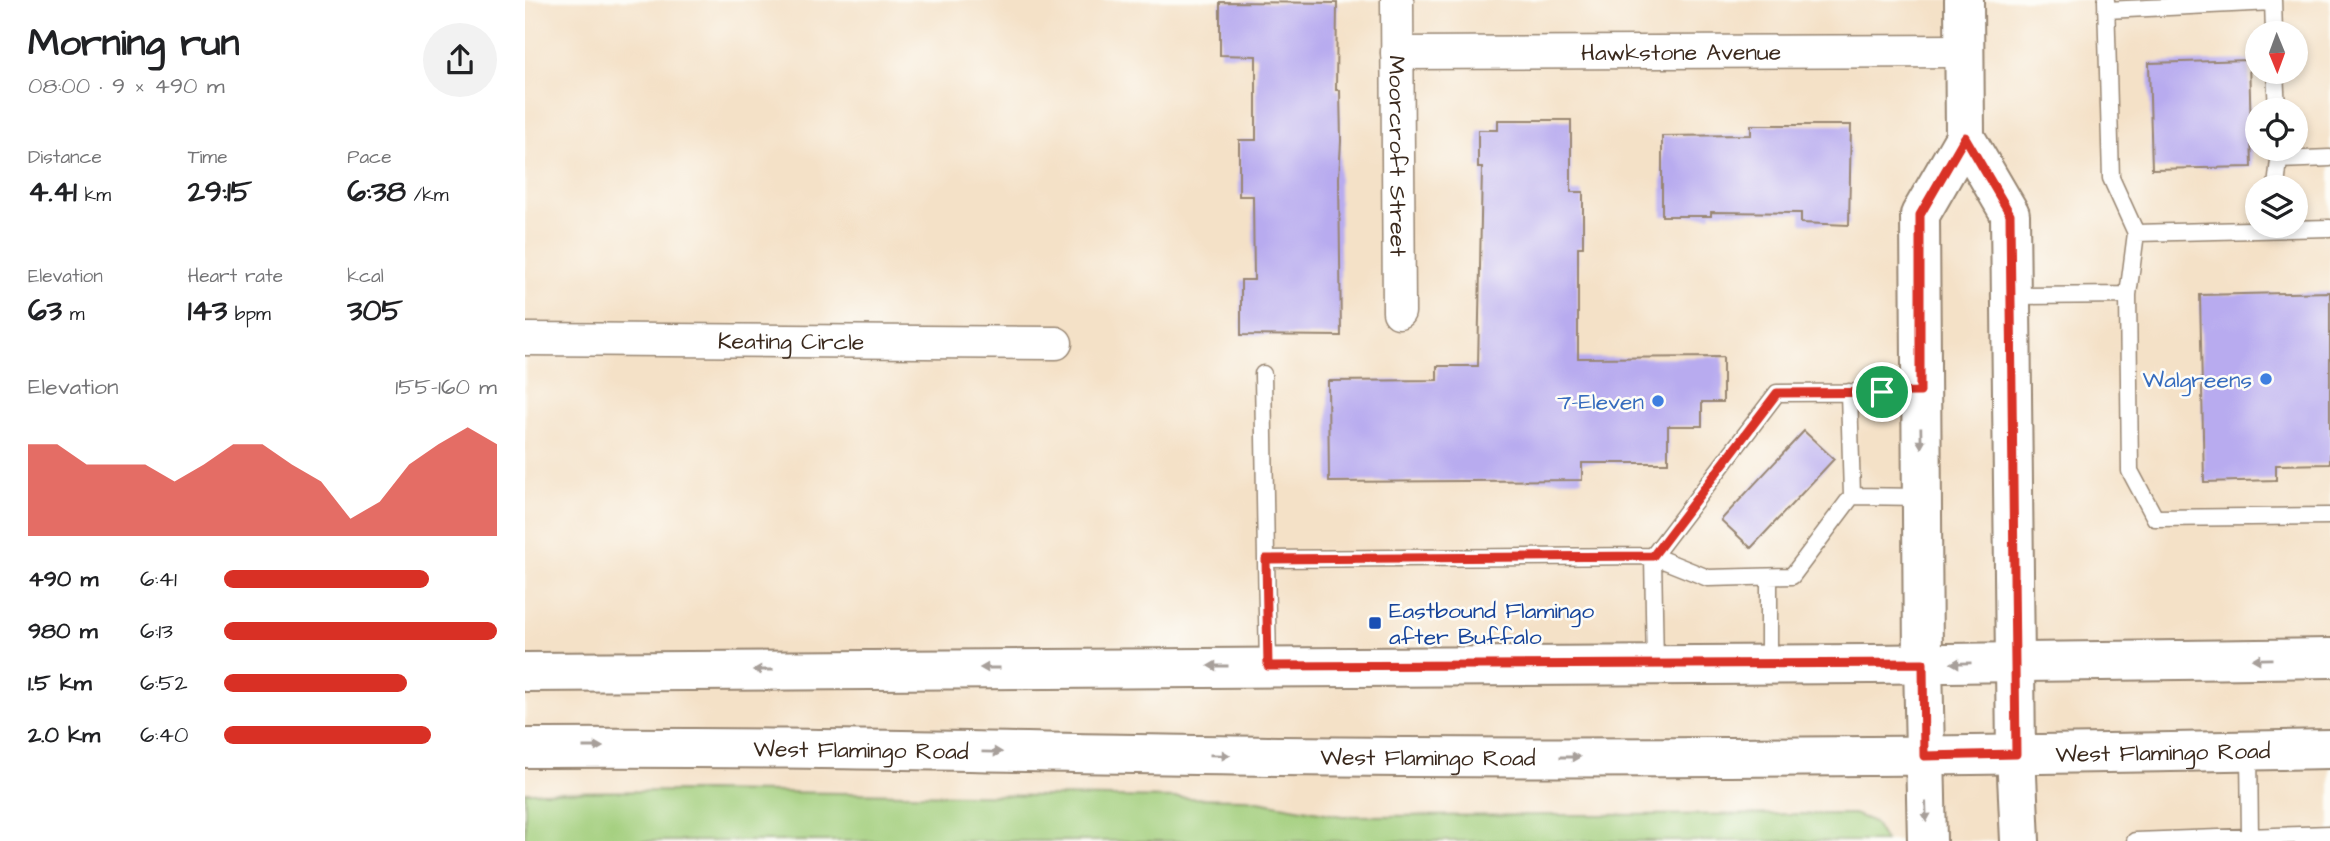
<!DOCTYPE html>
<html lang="en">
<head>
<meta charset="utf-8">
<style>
  body { margin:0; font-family:"Architects Daughter",sans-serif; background:#f2f2f2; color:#202124; height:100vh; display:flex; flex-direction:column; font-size:26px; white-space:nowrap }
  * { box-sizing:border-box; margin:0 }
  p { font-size:23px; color:#757577 }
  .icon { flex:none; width:38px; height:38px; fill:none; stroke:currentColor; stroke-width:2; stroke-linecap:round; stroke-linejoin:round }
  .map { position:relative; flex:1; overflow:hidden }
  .drawer { display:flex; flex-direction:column; background:#fff; width:525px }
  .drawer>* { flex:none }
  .needle { width:46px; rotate:179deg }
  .buttons { position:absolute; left:1720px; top:21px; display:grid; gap:14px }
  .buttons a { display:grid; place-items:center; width:63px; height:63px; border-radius:50%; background:#fff; box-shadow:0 4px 10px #0003; font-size:35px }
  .pin { position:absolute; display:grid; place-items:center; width:60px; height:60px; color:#fff; margin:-30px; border:4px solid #fff; border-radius:50%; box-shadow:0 2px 7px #0007 }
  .round { display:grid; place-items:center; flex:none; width:74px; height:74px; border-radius:37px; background:#f2f2f2 }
  .overview { display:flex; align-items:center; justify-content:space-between; height:119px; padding:0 28px }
  h1 { font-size:38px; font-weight:700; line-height:52px }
  .figures { display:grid; grid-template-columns:repeat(3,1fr); gap:10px; height:119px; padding:7px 28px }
  .figures div { display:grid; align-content:center }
  .figures b { font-size:30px; font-weight:700 }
  .figures small { font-size:19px; font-weight:400 }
  .figures p { font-size:19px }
  .chart { height:196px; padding:14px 28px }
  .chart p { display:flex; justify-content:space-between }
  .chart svg { width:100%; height:126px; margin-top:7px; fill:#d93025; opacity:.7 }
  ul { padding:0 28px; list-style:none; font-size:23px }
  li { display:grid; grid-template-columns:112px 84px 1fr; align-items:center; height:52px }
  li i { height:18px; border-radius:9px; background:#d93025 }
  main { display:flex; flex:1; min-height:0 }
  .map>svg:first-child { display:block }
  .green { fill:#a2ce7b; stroke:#6e7c4c; stroke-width:2 }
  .building { fill:#b8abef }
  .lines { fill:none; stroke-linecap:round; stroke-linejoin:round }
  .service-casing { stroke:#988672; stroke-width:19 }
  .minor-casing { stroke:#988672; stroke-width:35 }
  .secondary-casing { stroke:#988672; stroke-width:42 }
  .primary-casing { stroke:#988672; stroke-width:42 }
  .service { stroke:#fff; stroke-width:16 }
  .minor { stroke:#fff; stroke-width:32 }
  .secondary { stroke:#fff; stroke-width:38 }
  .primary { stroke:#fff; stroke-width:38 }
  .oneway { fill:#a79f9a }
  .route-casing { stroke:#fff; stroke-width:14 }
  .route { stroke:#d93025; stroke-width:9 }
  .shop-dot { fill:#3f7fe0; stroke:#fdfcf7; stroke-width:2.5 }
  .transit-dot { fill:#1a4fb4; stroke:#fdfcf7; stroke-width:2.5 }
  .labels { text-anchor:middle; stroke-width:5; stroke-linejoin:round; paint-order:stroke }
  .street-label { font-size:23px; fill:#3b2a1e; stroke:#fdfcf7 }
  .shop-label { font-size:23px; fill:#366cbe; stroke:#fdfcf7; text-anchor:end }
  .transit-label { font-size:23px; fill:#164399; stroke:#fdfcf7; text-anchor:start }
</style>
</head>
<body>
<main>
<section class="drawer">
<div class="overview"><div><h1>Morning run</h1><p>08:00 · 9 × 490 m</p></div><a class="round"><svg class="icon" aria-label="share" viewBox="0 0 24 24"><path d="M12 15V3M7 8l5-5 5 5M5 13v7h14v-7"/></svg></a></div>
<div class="figures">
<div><p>Distance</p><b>4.41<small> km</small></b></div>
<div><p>Time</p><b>29:15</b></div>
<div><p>Pace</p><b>6:38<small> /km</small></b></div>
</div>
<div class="figures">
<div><p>Elevation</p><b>63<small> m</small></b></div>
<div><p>Heart rate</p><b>143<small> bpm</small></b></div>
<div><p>kcal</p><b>305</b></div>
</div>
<div class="chart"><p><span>Elevation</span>155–160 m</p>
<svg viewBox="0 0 160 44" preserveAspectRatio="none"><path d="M0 44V12L10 12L20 19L30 19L40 19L50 25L60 19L70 12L80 12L90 19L100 25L110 38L120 32L130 19L140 12L150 6L160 12V44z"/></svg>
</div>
<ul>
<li><b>490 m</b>6:41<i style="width:75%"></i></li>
<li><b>980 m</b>6:13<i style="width:100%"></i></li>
<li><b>1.5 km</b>6:52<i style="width:67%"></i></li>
<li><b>2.0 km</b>6:40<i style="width:76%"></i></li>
</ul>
</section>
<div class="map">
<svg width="1805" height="841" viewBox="0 0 1805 841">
  <rect width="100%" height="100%" fill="#fdfcf7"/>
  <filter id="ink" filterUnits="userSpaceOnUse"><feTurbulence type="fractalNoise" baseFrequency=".0143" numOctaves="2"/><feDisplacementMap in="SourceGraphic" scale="14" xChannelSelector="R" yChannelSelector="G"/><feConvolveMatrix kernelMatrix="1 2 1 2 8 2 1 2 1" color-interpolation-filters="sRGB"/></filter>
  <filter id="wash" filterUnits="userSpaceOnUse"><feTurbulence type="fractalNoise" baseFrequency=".00686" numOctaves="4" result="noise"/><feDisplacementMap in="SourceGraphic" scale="28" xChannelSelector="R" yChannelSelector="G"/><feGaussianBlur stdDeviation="1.57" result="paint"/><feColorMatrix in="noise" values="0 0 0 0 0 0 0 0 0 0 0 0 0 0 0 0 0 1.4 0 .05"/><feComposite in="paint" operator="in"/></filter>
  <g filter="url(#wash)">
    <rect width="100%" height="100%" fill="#f4e1c7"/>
    <path class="green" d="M 182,791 L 722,799 L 817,816 L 1329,814 L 1349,822 L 1360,841 L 0,841 L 0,792 Z"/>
    <g id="blocks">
      <path class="building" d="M 695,2 L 812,3 L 811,90 L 815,90 L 816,141 L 814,178 L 816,336 L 716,335 L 716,280 L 729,280 L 728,196 L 714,196 L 714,140 L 731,140 L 731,56 L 695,55 Z
        M 1724,60 L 1727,167 L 1627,169 L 1624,63 Z
        M 973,120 L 1046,120 L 1046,192 L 1058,192 L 1058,247 L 1053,247 L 1053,358 L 1198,357 L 1198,402 L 1177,402 L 1177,426 L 1143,426 L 1143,463 L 1057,463 L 1057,480 L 804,482 L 803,381 L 912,380 L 912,366 L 953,366 L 957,168 L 953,168 L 953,130 L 973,130 Z
        M 1226,125 L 1326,125 L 1324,225 L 1276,223 L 1276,213 L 1186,212 L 1186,216 L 1137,216 L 1137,136 L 1226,135 Z
        M 1805,292 L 1805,464 L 1751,465 L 1751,480 L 1679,482 L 1675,295 Z
        M 1279,431 L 1309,459 L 1226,548 L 1196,520 Z"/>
    </g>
  </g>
  <g filter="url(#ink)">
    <use href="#blocks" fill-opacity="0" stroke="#988672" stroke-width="2"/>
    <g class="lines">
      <defs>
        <path id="service" d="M 1581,0 L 1586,178 L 1611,233
          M 1748,0 L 1749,33
          M 1581,10 L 1748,2
          M 1750,72 L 1752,110
          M 1753,149 L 1754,160 L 1805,158
          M 1751,187 L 1754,160
          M 1805,228 L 1611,233 L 1603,295 L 1605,471 L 1630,518 L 1805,516
          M 1486,296 L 1603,295
          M 738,374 L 741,559
          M 1324,392 L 1327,496
          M 1244,577 L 1244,665
          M 743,666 L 741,559 L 1128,556 L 1183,578 L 1267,576 L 1327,496 L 1397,497
          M 1130,666 L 1128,556 L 1252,393 L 1395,392
          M 1724,751 L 1725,836
          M 1610,841 L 1805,834"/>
        <g id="minor">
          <path id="s1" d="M 872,0 L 874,312"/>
          <path id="s2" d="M 872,53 L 1439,51"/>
          <path id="s3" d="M 0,339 L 531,343"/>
        </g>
        <path id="secondary" d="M 1439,0 L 1440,137 L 1485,214 L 1491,754 L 1495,841
          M 1402,841 L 1398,663 L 1395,215 L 1440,137"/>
        <g id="primary">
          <path d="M 0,672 L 1347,664 L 1805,658"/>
          <path id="s4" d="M 0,748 C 251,746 502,753 753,756 C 1104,760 1454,756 1805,749"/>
        </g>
      </defs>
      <use href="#service" class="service-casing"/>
      <use href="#minor" class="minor-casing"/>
      <use href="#secondary" class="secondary-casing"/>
      <use href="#primary" class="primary-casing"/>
      <use href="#service" class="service"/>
      <use href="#minor" class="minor"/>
      <use href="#secondary" class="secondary"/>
      <use href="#primary" class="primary"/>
    </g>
    <defs><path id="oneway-solid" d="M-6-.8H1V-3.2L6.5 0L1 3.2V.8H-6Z" transform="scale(1.75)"/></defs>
    <g class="oneway">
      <use href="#oneway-solid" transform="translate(1396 438) rotate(89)"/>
      <use href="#oneway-solid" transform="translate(1737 659) rotate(179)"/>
      <use href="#oneway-solid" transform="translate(1436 663) rotate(179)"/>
      <use href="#oneway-solid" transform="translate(693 666) rotate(180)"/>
      <use href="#oneway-solid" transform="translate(465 668) rotate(180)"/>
      <use href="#oneway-solid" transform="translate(238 670) rotate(180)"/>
      <use href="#oneway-solid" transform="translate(68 747)"/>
      <use href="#oneway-solid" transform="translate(467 752) rotate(1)"/>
      <use href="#oneway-solid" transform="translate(695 755) rotate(1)"/>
      <use href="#oneway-solid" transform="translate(1045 757)"/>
      <use href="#oneway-solid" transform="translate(1401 812) rotate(88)"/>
    </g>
  </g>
  <g class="lines" filter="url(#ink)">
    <defs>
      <path id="route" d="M 1440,137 L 1485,214 L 1491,754 L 1399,756 L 1398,663 L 743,666 L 741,559 L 1128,556 L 1252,393 L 1395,392 L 1395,215 Z"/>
    </defs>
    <use href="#route" class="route-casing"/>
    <use href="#route" class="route"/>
  </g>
  <g class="shop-dot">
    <circle cx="1741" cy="379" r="7"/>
    <circle cx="1133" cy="401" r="7"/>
  </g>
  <rect class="transit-dot" x="843" y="616" width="14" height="14" rx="3.5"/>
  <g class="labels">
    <g class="street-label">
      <text dy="8" stroke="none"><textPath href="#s2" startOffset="284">Hawkstone Avenue</textPath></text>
      <text dy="8" stroke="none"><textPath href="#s1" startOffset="156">Moorcroft Street</textPath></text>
      <text dy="8" stroke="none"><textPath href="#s3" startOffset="266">Keating Circle</textPath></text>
      <text dy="8" stroke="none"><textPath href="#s4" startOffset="336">West Flamingo Road</textPath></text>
      <text dy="8" stroke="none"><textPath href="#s4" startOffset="1638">West Flamingo Road</textPath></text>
      <text dy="8" stroke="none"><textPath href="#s4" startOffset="903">West Flamingo Road</textPath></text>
    </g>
    <g class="shop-label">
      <text x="1727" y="387">Walgreens</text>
      <text x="1119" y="409">7-Eleven</text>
    </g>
    <g class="transit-label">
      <text x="864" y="618">Eastbound Flamingo<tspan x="864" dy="26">after Buffalo</tspan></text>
    </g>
  </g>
</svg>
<div class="buttons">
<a><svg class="needle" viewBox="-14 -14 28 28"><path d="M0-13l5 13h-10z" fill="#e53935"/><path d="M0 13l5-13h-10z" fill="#757577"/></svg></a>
<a><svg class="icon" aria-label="locate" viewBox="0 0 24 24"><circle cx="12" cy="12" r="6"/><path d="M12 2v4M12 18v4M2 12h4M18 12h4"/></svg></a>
<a><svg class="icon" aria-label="layers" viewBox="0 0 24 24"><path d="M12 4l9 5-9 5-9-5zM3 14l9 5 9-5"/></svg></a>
</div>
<div class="pin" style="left:1357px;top:392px;background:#1e9e55"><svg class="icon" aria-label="arrive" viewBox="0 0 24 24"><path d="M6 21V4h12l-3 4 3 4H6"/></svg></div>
</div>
</main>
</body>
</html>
